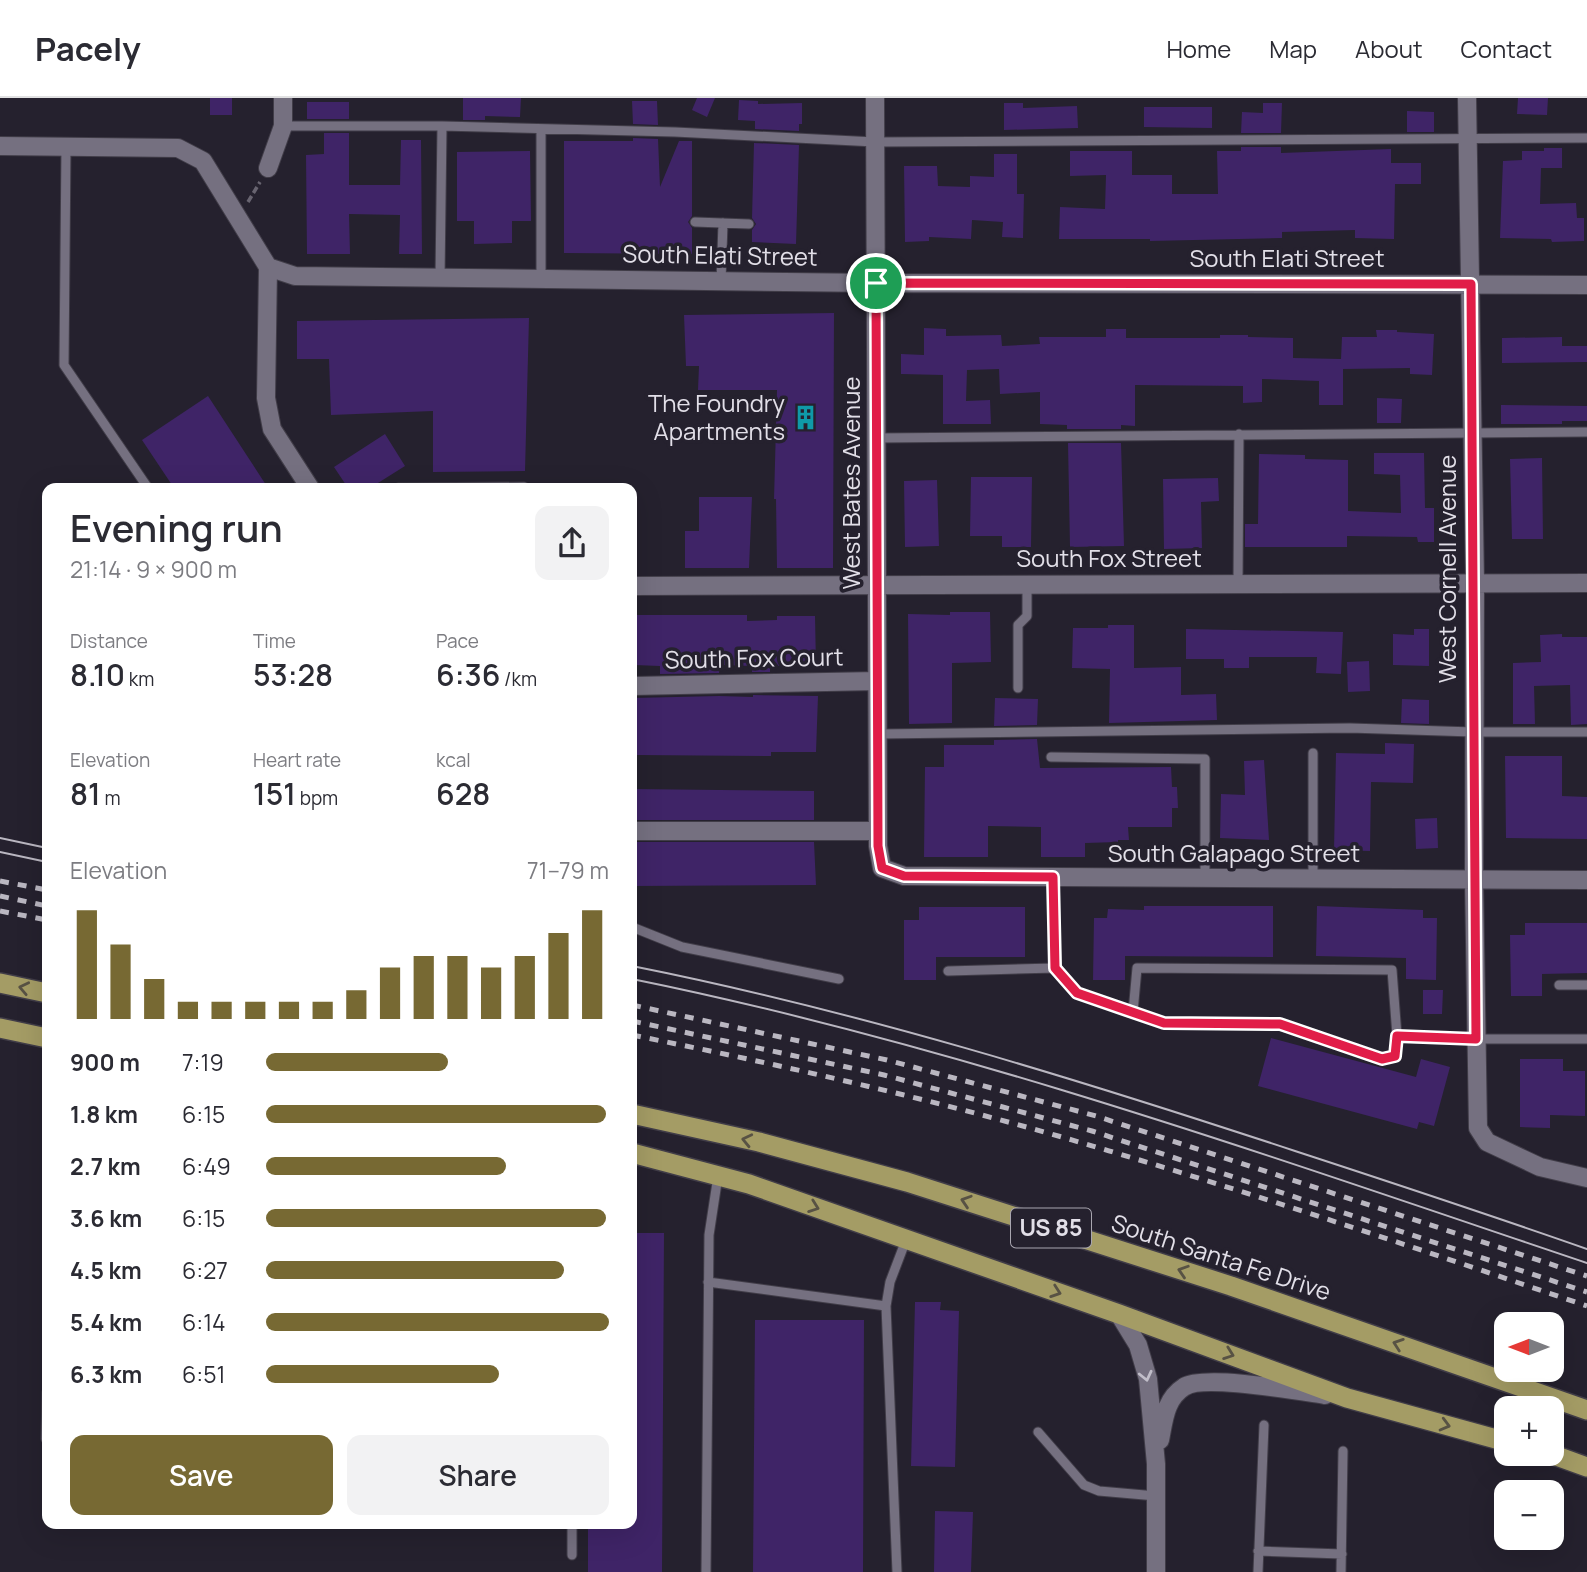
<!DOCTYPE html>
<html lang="en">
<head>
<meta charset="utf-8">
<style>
  body { margin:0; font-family:Manrope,sans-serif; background:#f2f2f3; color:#2b2b33; height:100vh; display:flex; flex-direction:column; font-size:26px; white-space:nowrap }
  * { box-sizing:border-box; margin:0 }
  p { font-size:23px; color:#7c7c81 }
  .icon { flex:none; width:38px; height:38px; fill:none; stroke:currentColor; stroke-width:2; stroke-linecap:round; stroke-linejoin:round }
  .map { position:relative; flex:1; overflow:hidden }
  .side { position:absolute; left:42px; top:385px; width:595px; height:1046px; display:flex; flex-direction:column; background:#fff; border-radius:14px; box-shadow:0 7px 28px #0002 }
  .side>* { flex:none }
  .needle { width:46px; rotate:270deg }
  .controls { position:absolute; left:1494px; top:1214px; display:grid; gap:14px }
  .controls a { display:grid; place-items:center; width:70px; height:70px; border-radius:14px; background:#fff; box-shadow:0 7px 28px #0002; font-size:35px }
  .pin { position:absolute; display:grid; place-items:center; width:60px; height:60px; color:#fff; margin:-30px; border:4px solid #fff; border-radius:50%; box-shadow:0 2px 7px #0007 }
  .round { display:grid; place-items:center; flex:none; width:74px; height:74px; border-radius:14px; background:#f2f2f3 }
  .summary { display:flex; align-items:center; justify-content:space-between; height:119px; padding:0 28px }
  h1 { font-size:38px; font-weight:600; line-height:52px }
  .figures { display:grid; grid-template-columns:repeat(3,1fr); gap:10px; height:119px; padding:7px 28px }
  .figures div { display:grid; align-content:center }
  .figures b { font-size:30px; font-weight:600 }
  .figures small { font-size:19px; font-weight:400 }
  .figures p { font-size:19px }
  .chart { height:196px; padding:14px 28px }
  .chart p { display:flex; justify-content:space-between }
  .chart svg { width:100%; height:126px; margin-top:7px; stroke:#776933; stroke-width:6 }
  .cta { display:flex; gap:14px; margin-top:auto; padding:14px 28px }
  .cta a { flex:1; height:80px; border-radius:14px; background:#776933; color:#fff; font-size:28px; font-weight:600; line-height:80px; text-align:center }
  .cta a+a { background:#f2f2f3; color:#2b2b33 }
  ul { padding:0 28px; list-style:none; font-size:23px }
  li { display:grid; grid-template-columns:112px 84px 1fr; align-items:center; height:52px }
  li i { height:18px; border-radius:9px; background:#776933 }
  header { display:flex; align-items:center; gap:42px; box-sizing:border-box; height:98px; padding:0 35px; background:#fff; border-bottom:2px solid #e1e1e2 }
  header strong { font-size:33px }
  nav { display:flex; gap:38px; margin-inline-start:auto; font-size:24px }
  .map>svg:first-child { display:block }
  .building { fill:#3f2467 }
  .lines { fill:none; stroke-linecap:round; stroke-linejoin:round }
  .service-casing { stroke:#413d48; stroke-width:11 }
  .minor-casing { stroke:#413d48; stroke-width:20 }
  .trunk-casing { stroke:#413d48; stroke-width:22 }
  .path { stroke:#686470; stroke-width:3.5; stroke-dasharray:7 3.5; stroke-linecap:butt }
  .service { stroke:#757080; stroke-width:9 }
  .minor { stroke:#757080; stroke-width:18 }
  .trunk { stroke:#a49c65; stroke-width:19 }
  .tram { stroke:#bab7c1; stroke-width:2 }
  .rail { stroke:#bab7c1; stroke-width:5; stroke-dasharray:9 9; stroke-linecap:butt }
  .oneway { stroke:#585244 }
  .oneway2 { stroke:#c1bec9 }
  .route-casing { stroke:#fff; stroke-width:14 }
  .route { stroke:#e11d48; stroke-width:9 }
  .labels { text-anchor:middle; stroke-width:7; stroke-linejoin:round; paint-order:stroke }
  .shield { fill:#25212e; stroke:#a9a6b0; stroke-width:2 }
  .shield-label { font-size:23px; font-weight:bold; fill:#e2dfe8 }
  .street-label { font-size:24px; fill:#e2dfe8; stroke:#25212e }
  .poi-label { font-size:24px; fill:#e2dfe8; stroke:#25212e; text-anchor:end }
</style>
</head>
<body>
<header>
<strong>Pacely</strong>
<nav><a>Home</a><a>Map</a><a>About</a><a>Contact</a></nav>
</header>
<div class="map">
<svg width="1587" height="1474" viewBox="0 0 1587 1474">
  <rect width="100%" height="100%" fill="#25212e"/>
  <path class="building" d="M 210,0 L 232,0 L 232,17 L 210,17 Z
    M 463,0 L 521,0 L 520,19 L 485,18 L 485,22 L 463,22 Z
    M 697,0 L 715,0 L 707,19 L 692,12 Z
    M 1518,0 L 1548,0 L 1547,17 L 1517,16 Z
    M 739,2 L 758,3 L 758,6 L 802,5 L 802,26 L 799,26 L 799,33 L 755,31 L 755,23 L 738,22 Z
    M 632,3 L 657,3 L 658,27 L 633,26 Z
    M 307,4 L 349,4 L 349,21 L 307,21 Z
    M 1004,5 L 1023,5 L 1023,10 L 1077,8 L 1078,30 L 1004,32 Z
    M 1263,5 L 1282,5 L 1281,35 L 1241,35 L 1242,14 L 1263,15 Z
    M 1144,9 L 1212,9 L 1212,30 L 1144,29 Z
    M 1407,13 L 1434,14 L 1434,34 L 1407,34 Z
    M 324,35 L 349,35 L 349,87 L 400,87 L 401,42 L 421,42 L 422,156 L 399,156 L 400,117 L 349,116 L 350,156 L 307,156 L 306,57 L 324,56 Z
    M 633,40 L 658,41 L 660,89 L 679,43 L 692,43 L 692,118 L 688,124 L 692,130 L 692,156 L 564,155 L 564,43 L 633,43 Z
    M 754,45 L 799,47 L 796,146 L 752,144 L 752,132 L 756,126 L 752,120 Z
    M 1241,49 L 1281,49 L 1281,55 L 1391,51 L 1391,65 L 1421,65 L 1421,86 L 1395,86 L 1394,141 L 1355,140 L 1355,132 L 1282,134 L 1282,140 L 1150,143 L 1150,141 L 1059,141 L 1060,109 L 1105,111 L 1106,77 L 1070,78 L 1070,53 L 1132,53 L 1132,77 L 1172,77 L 1172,96 L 1218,96 L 1217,53 L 1241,53 Z
    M 1544,50 L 1562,50 L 1562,70 L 1541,70 L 1540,106 L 1576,105 L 1577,120 L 1584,120 L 1584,143 L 1552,144 L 1551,141 L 1500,140 L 1503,63 L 1522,62 L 1522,53 L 1544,53 Z
    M 530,53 L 531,123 L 512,123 L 512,145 L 474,146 L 474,123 L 457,123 L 457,54 Z
    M 994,56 L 1017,56 L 1017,96 L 1024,96 L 1023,140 L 1002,139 L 1003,124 L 972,122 L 971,141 L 929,139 L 929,143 L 905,144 L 904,68 L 937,68 L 938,88 L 970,89 L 970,78 L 994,79 Z
    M 834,215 L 833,470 L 777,470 L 776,401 L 774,401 L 777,292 L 698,292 L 699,268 L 686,268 L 684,217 Z
    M 529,220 L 525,373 L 433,374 L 433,313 L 331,317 L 329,261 L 297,261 L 297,223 Z
    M 924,230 L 946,231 L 946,238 L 1001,237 L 1002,248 L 1040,246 L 1039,239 L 1106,239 L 1106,231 L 1126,231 L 1126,240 L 1220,240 L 1220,237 L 1248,237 L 1248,239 L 1293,240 L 1293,260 L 1341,261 L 1342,239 L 1377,239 L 1376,232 L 1397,232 L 1397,234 L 1434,236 L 1432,277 L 1410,276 L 1410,270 L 1343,271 L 1343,307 L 1319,307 L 1319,283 L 1262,281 L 1262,304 L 1243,305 L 1243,288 L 1135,287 L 1135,328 L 1121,327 L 1121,331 L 1067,331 L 1067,327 L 1040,326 L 1040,294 L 1000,296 L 999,271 L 967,272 L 966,303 L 990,302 L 991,326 L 943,326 L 943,277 L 901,276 L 901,256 L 924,257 Z
    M 1562,239 L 1562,248 L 1587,248 L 1587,264 L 1502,265 L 1502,240 Z
    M 208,298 L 268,390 L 174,390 L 142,342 Z
    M 1377,300 L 1402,301 L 1401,325 L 1377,325 Z
    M 1501,307 L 1587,308 L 1587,323 L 1562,323 L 1562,326 L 1501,326 Z
    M 385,336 L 405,368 L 370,390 L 348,390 L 334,369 Z
    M 1068,345 L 1121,345 L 1124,448 L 1070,449 Z
    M 1374,355 L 1424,355 L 1425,410 L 1434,410 L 1434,444 L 1418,444 L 1417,439 L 1347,438 L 1347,449 L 1245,449 L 1245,426 L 1258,426 L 1259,356 L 1305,357 L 1305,361 L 1348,362 L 1348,413 L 1401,415 L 1400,377 L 1374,376 Z
    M 1542,360 L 1543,441 L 1512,441 L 1510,361 Z
    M 971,379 L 1032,379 L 1031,449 L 1002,449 L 1002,438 L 970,438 Z
    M 1218,380 L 1219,403 L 1201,404 L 1202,450 L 1164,451 L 1163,381 Z
    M 937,382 L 939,448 L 905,449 L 904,383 Z
    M 699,399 L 752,399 L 749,470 L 685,470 L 685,433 L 699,433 Z
    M 950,514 L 990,514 L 991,564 L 952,565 L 952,625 L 909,626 L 908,516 L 950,517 Z
    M 635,517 L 747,517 L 747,523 L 777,522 L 777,518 L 815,518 L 816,567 L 770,568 L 770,574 L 752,574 L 752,568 L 720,567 L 719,575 L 660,576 L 660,568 L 634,567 Z
    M 1108,527 L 1134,527 L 1134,570 L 1181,569 L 1181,597 L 1216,596 L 1217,622 L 1109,625 L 1110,571 L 1072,570 L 1073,530 L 1108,530 Z
    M 1186,531 L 1343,534 L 1341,576 L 1316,575 L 1317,559 L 1249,559 L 1249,570 L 1224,570 L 1224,561 L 1186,561 Z
    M 1414,531 L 1429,531 L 1429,568 L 1393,567 L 1393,536 L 1414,537 Z
    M 1562,536 L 1562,539 L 1587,539 L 1587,626 L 1571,627 L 1570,587 L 1534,588 L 1535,626 L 1513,626 L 1513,565 L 1541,564 L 1540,537 Z
    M 1369,563 L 1370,593 L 1348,594 L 1347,564 Z
    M 753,597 L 818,598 L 816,654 L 771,654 L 771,658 L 635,657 L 633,600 L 719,598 L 753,599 Z
    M 995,600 L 1038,601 L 1037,627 L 994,628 Z
    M 1402,601 L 1429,602 L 1429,626 L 1401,625 Z
    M 1037,641 L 1040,670 L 1171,669 L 1172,689 L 1177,689 L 1178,710 L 1172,710 L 1172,729 L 1128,729 L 1129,742 L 1118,742 L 1118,744 L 1085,745 L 1085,759 L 1041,759 L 1041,729 L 988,728 L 988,759 L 924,759 L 925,669 L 944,669 L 944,647 L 994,647 L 994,642 Z
    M 1385,645 L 1414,646 L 1413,685 L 1371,684 L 1370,753 L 1334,752 L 1336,655 L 1385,656 Z
    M 1505,658 L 1562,658 L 1562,698 L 1587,699 L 1587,741 L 1506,740 Z
    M 1264,662 L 1269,742 L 1220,740 L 1221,696 L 1245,697 L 1244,663 Z
    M 632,691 L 814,693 L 814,722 L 632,722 Z
    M 1437,720 L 1438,750 L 1416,751 L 1415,721 Z
    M 632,744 L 814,744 L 816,787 L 632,788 Z
    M 1144,808 L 1273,808 L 1273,859 L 1125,858 L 1125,882 L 1093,882 L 1094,820 L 1107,820 L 1108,811 L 1144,812 Z
    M 1317,808 L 1423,812 L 1423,820 L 1437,820 L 1436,882 L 1406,881 L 1406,860 L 1316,858 Z
    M 919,809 L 1025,809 L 1025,859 L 936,859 L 936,882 L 904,882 L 904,822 L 919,822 Z
    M 1525,825 L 1587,825 L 1587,875 L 1542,876 L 1542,898 L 1511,898 L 1510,837 L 1525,837 Z
    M 1423,892 L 1443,892 L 1442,916 L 1423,916 Z
    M 1271,940 L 1416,979 L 1421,961 L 1450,969 L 1434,1028 L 1419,1024 L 1417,1031 L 1258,988 Z
    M 1520,961 L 1563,961 L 1563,973 L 1585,973 L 1585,1018 L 1550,1017 L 1550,1030 L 1520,1029 Z
    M 632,1135 L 664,1135 L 662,1474 L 588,1474 L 588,1426 L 632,1426 Z
    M 915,1204 L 941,1204 L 940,1212 L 959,1213 L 955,1369 L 911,1368 Z
    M 755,1222 L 864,1222 L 863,1474 L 753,1474 Z
    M 935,1413 L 973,1414 L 971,1474 L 934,1474 Z"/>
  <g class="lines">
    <defs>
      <path id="service" d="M 283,28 L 442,28 L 675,34 L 875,44 L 1587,40
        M 66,49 L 64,267 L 148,390
        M 695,124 L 749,126
        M 440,179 L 442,28
        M 541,180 L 541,31
        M 721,183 L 723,125
        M 877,340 L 1587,334
        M 398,390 L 524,389
        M 1238,485 L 1239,336
        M 1018,590 L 1018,527 L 1027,518 L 1027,486
        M 878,636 L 1350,630 L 1473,634 L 1587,634
        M 1051,659 L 1205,661 L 1205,780
        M 1053,779 L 1055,870 L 1077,895 L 1164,925 L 1280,926 L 1382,961 L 1395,958 L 1397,938 L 1392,872 L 1137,870 L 1133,914
        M 1313,781 L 1313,655
        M 632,829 L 682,849 L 839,881
        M 948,873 L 1055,870
        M 1559,887 L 1587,887
        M 1397,938 L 1476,941 L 1587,941
        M 708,1184 L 886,1208
        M 1038,1334 L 1084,1387 L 1099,1393 L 1156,1398
        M 46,1341 L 47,1294
        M 1258,1453 L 1342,1456
        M 572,1457 L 572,1426
        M 706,1474 L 709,1137 L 718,1078
        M 897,1474 L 886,1208 L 890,1184 L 906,1142
        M 1258,1474 L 1264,1327
        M 1341,1474 L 1343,1353"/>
      <path id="minor" d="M 875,0 L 878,748 L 882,770 L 904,778 L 1587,782
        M 1467,0 L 1475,484 L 1474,782 L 1478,1030 L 1487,1044 L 1540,1069 L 1587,1080
        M 0,48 L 178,50 L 203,63 L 268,169 L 295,178 L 876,185 L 1587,187
        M 268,70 L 283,28 L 283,0
        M 268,169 L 266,300 L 272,331 L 310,390
        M 632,488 L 1587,485
        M 632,588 L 877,583
        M 632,733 L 878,733
        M 1119,1216 L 1138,1247 L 1148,1281 L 1156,1366 L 1156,1474
        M 1160,1342 C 1164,1322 1165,1301 1184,1289 C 1203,1276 1298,1293 1325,1297"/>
      <path id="trunk" d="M 0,885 L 47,895
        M 0,930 L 47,940
        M 632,1016 L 759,1044 L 907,1084 L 1231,1188 L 1587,1312
        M 632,1055 L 749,1086 L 1119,1216 L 1347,1300 L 1507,1344
        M 1551,1356 L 1587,1369"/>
    </defs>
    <use href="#service" class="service-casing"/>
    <use href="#minor" class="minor-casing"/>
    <use href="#trunk" class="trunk-casing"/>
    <path class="path" d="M 248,104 L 260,84"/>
    <use href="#service" class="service"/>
    <use href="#minor" class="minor"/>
    <use href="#trunk" class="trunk"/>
    <path class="tram" d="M 0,740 L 47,750
      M 0,754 L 47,764
      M 632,868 C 858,913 1077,981 1295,1053 C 1393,1085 1490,1117 1587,1151
      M 632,881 C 958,947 1272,1059 1587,1165"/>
    <path class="rail" d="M 0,783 L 47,792
      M 0,798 L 47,808
      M 0,813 L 47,822
      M 632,907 L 887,962 L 1096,1018 L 1587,1178
      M 632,923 L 884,977 L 1092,1033 L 1587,1194
      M 632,937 C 782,967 932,1001 1079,1044 C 1250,1094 1419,1151 1587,1208"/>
  </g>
  <defs><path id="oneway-chevron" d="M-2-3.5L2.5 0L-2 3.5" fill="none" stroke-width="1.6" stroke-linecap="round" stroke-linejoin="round" transform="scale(1.75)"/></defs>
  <g class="oneway">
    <use href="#oneway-chevron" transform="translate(24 890) rotate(-168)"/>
    <use href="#oneway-chevron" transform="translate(747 1042) rotate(-167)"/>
    <use href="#oneway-chevron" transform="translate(966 1103) rotate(-162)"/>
    <use href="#oneway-chevron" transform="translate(814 1109) rotate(20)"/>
    <use href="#oneway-chevron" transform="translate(1183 1173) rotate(-162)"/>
    <use href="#oneway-chevron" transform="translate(1056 1194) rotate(19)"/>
    <use href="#oneway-chevron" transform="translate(1398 1246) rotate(-161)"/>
    <use href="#oneway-chevron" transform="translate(1229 1256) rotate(20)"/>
    <use href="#oneway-chevron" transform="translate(1445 1327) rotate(15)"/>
  </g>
  <use class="oneway2" href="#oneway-chevron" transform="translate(1146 1278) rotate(77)"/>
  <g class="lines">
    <defs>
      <path id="route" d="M 876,185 L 1471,186 L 1476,941 L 1397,938 L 1395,958 L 1382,961 L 1280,926 L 1164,925 L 1077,895 L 1055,870 L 1053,779 L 904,778 L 882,770 L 878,748 Z"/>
    </defs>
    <use href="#route" class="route-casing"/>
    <use href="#route" class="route"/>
  </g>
  <defs>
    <symbol id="building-bare" viewBox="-9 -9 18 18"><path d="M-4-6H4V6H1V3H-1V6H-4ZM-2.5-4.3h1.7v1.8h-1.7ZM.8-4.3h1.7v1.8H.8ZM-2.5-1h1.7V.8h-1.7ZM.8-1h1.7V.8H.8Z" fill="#0f9aa8" stroke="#25212e" stroke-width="2.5" paint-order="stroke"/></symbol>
  </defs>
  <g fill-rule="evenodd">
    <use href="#building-bare" x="788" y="302" width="35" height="35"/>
  </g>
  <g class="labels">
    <rect class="shield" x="1011" y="1110.5" width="80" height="39" rx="5"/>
    <g class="shield-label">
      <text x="1051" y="1138">US 85</text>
    </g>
    <g class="street-label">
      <text transform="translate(720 158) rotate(1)" y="8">South Elati Street</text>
      <text x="1287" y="169">South Elati Street</text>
      <text transform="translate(852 385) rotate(-90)" y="8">West Bates Avenue</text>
      <text x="1109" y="469">South Fox Street</text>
      <text transform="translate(1448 471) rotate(-90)" y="8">West Cornell Avenue</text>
      <text transform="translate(754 561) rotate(-1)" y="8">South Fox Court</text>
      <text x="1234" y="764">South Galapago Street</text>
      <text transform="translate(1221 1160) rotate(18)" y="8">South Santa Fe Drive</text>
    </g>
    <g class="poi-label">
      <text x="785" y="314">The Foundry<tspan x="785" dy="28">Apartments</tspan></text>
    </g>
  </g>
</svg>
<div class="controls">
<a><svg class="needle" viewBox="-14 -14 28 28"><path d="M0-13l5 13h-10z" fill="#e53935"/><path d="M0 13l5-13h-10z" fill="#7c7c81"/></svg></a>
<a>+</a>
<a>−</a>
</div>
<div class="pin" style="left:876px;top:185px;background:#1e9e55"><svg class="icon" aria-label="arrive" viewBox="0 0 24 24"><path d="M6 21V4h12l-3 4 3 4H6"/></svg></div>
<section class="side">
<div class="summary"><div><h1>Evening run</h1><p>21:14 · 9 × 900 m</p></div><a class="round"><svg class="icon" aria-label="share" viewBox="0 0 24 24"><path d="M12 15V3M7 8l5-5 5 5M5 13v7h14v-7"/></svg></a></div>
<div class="figures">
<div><p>Distance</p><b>8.10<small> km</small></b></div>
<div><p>Time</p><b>53:28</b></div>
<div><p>Pace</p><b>6:36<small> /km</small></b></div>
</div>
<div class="figures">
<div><p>Elevation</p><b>81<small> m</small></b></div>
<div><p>Heart rate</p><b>151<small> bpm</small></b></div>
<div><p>kcal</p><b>628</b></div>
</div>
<div class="chart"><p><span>Elevation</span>71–79 m</p>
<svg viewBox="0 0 160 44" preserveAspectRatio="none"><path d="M5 44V6M15 44V18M25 44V30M35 44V38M45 44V38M55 44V38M65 44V38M75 44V38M85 44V34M95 44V26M105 44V22M115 44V22M125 44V26M135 44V22M145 44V14M155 44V6"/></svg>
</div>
<ul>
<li><b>900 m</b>7:19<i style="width:53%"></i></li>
<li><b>1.8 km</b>6:15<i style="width:99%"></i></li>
<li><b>2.7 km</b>6:49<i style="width:70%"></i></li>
<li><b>3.6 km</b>6:15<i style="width:99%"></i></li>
<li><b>4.5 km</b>6:27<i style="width:87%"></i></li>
<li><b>5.4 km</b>6:14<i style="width:100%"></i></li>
<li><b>6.3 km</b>6:51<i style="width:68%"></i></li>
</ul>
<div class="cta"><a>Save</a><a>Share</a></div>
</section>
</div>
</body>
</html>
